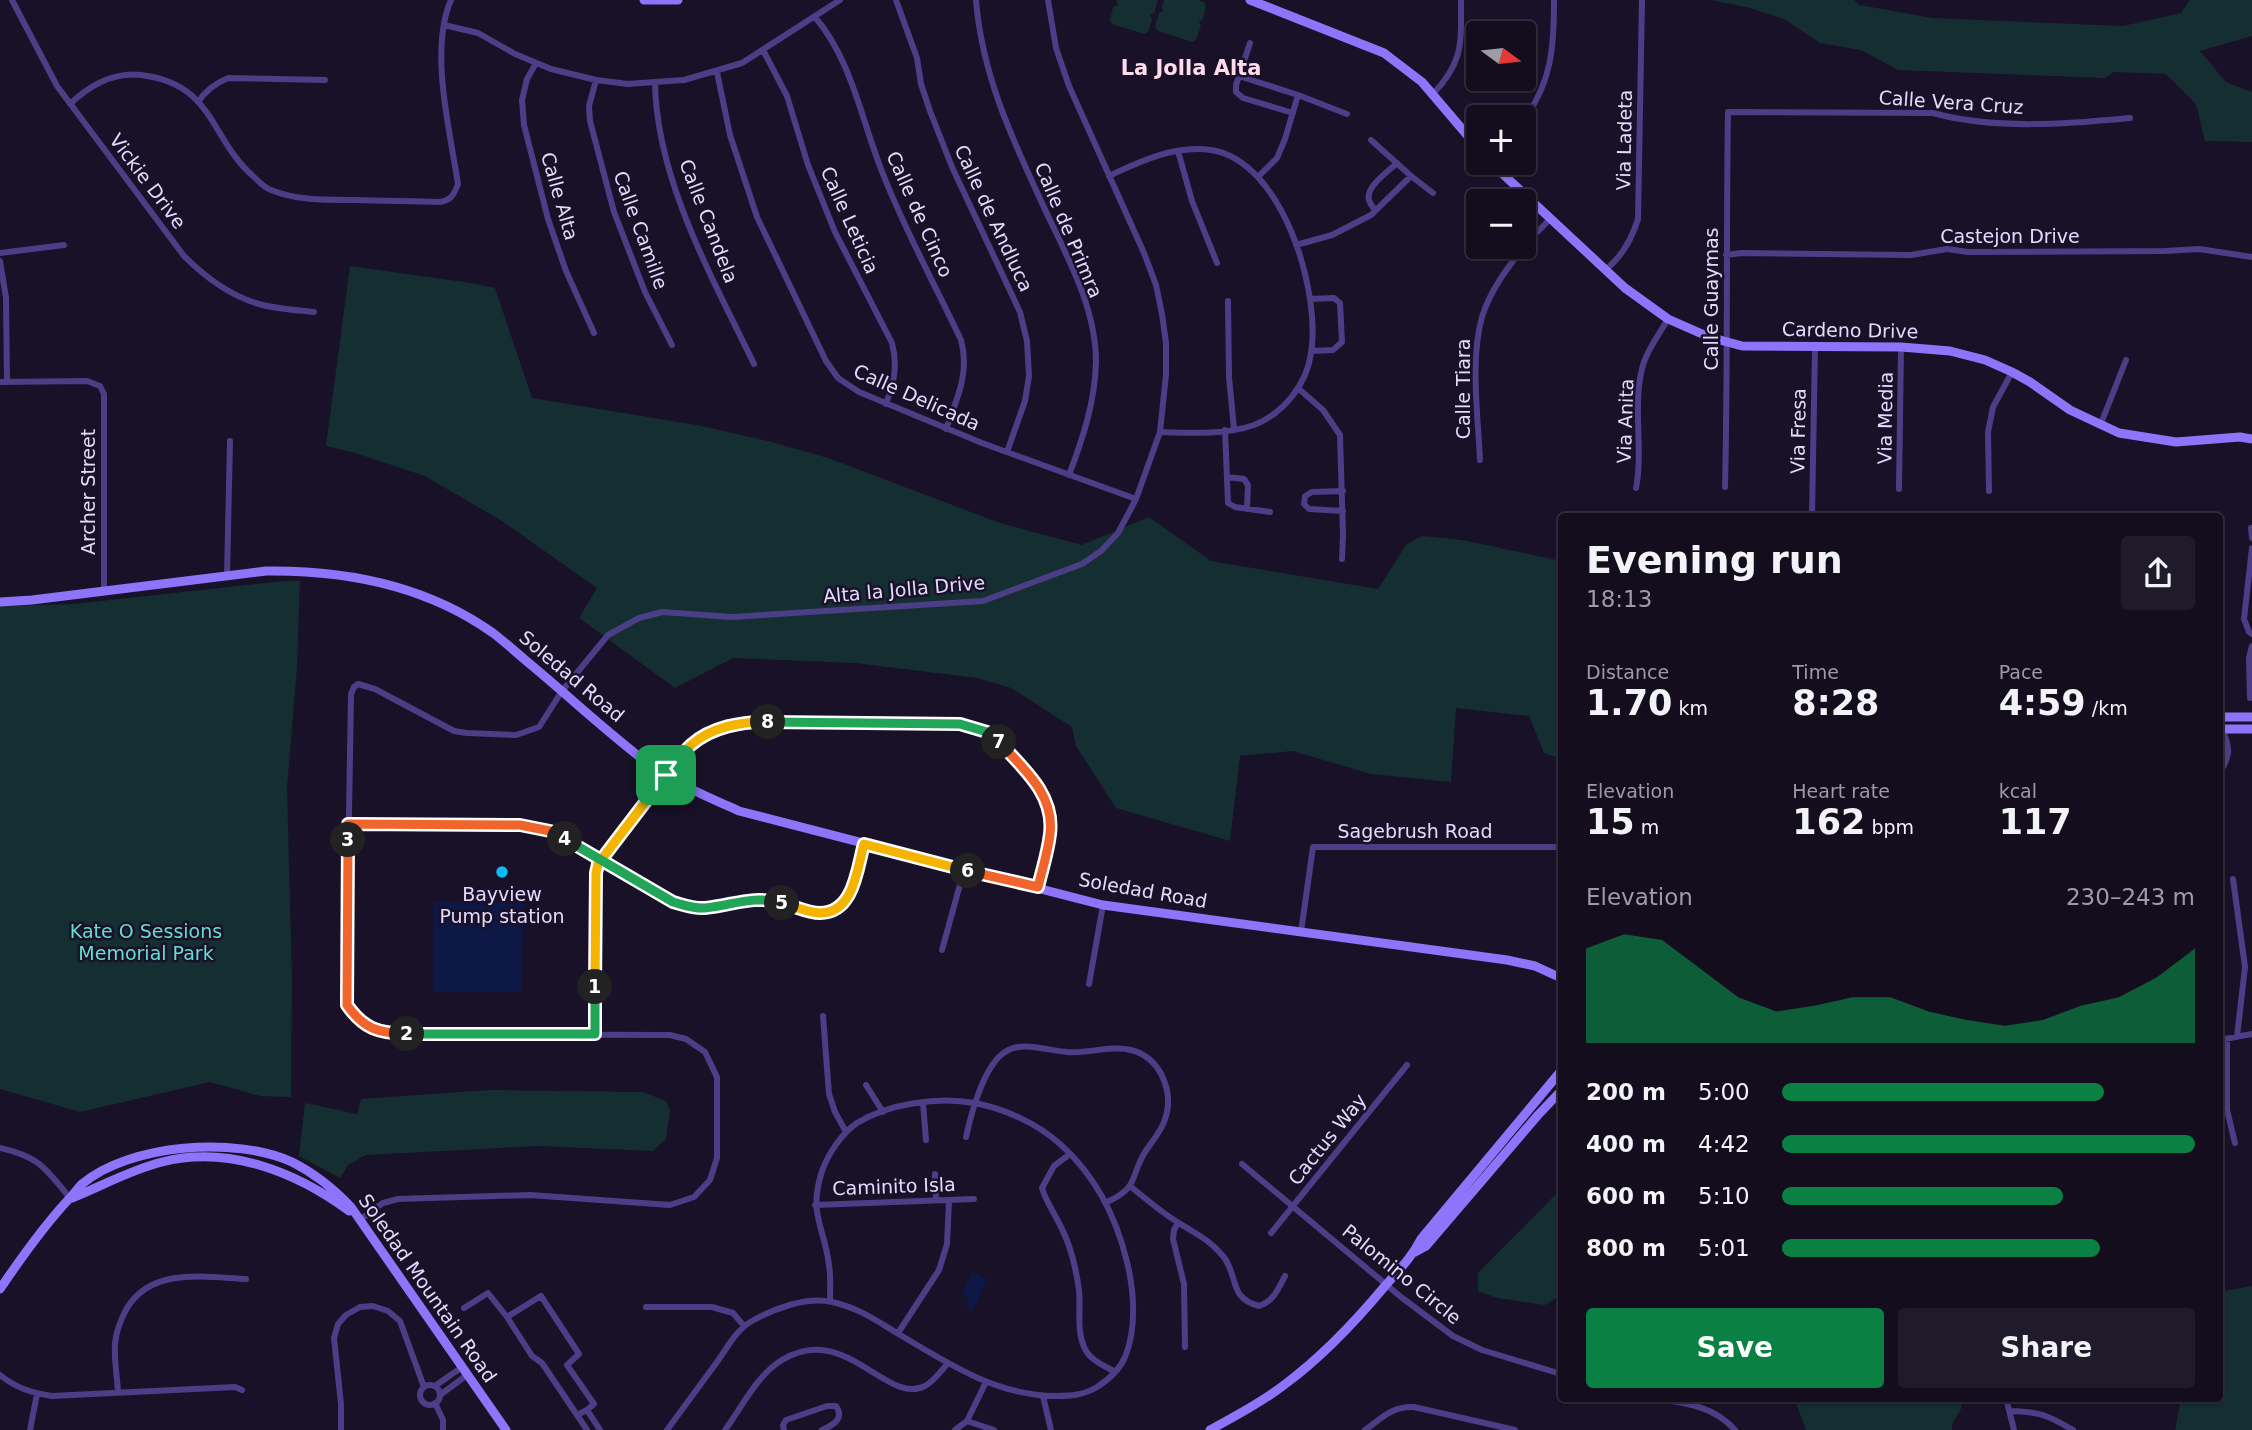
<!DOCTYPE html>
<html lang="en">
<head>
<meta charset="utf-8">
<style>
  body { margin:0; font-family:"DejaVu Sans",sans-serif; background:#201b2b; color:#f1f3f6; height:100vh; display:flex; flex-direction:column; font-size:26px; white-space:nowrap }
  * { box-sizing:border-box; margin:0 }
  p { font-size:23px; color:#9d9ca4 }
  .icon { flex:none; width:38px; height:38px; fill:none; stroke:currentColor; stroke-width:2; stroke-linecap:round; stroke-linejoin:round }
  .map { position:relative; flex:1; overflow:hidden }
  .details { position:absolute; left:1558px; top:513px; width:665px; height:889px; display:flex; flex-direction:column; background:#130d1e; border-radius:7px; box-shadow:0 2px 5px #0004,0 0 0 2px #322d3c }
  .details>* { flex:none }
  .needle { width:46px; rotate:105deg }
  .fabs { position:absolute; left:1466px; top:21px; display:grid; gap:14px }
  .fabs a { display:grid; place-items:center; width:70px; height:70px; border-radius:7px; background:#130d1e; box-shadow:0 2px 5px #0004,0 0 0 2px #322d3c; font-size:35px }
  .pin { position:absolute; display:grid; place-items:center; width:60px; height:60px; color:#fff; margin:-30px; border-radius:14px; box-shadow:0 4px 10px #0006 }
  .km { position:absolute; width:35px; height:35px; margin:-18px; border-radius:50%; background:#222; color:#fff; font-size:19px; line-height:35px; text-align:center }
  .round { display:grid; place-items:center; flex:none; width:74px; height:74px; border-radius:7px; background:#201b2b }
  .head { display:flex; align-items:center; justify-content:space-between; height:119px; padding:0 28px }
  h1 { font-size:38px; font-weight:700; line-height:52px }
  .figures { display:grid; grid-template-columns:repeat(3,1fr); gap:10px; height:119px; padding:7px 28px }
  .figures div { display:grid; align-content:center }
  .figures b { font-size:35px; font-weight:700 }
  .figures small { font-size:19px; font-weight:400 }
  .figures p { font-size:19px }
  .chart { height:196px; padding:14px 28px }
  .chart p { display:flex; justify-content:space-between }
  .chart svg { width:100%; height:126px; margin-top:7px; fill:#0b8043; opacity:.7 }
  .action { display:flex; gap:14px; margin-top:auto; padding:14px 28px }
  .action a { flex:1; height:80px; border-radius:7px; background:#0b8043; color:#fff; font-size:28px; font-weight:700; line-height:80px; text-align:center }
  .action a+a { background:#201b2b; color:#f1f3f6 }
  ul { padding:0 28px; list-style:none; font-size:23px }
  li { display:grid; grid-template-columns:112px 84px 1fr; align-items:center; height:52px }
  li i { height:18px; border-radius:9px; background:#0b8043 }
  .map>svg:first-child { display:block }
  .green { fill:#142e32 }
  .water { fill:#0d1846 }
  .lines { fill:none; stroke-linecap:round; stroke-linejoin:round }
  .street { stroke:#4c3e86; stroke-width:6 }
  .secondary { stroke:#8e74fa; stroke-width:9 }
  .split-1-casing { stroke:#fff; stroke-width:14 }
  .split-2-casing { stroke:#fff; stroke-width:14 }
  .split-3-casing { stroke:#fff; stroke-width:14 }
  .split-4-casing { stroke:#fff; stroke-width:14 }
  .split-5-casing { stroke:#fff; stroke-width:14 }
  .split-6-casing { stroke:#fff; stroke-width:14 }
  .split-7-casing { stroke:#fff; stroke-width:14 }
  .split-8-casing { stroke:#fff; stroke-width:14 }
  .split-9-casing { stroke:#fff; stroke-width:14 }
  .split-1 { stroke:#f5b400; stroke-width:9 }
  .split-2 { stroke:#22a559; stroke-width:9 }
  .split-3 { stroke:#f0652b; stroke-width:9 }
  .split-4 { stroke:#f0652b; stroke-width:9 }
  .split-5 { stroke:#22a559; stroke-width:9 }
  .split-6 { stroke:#f5b400; stroke-width:9 }
  .split-7 { stroke:#f0652b; stroke-width:9 }
  .split-8 { stroke:#22a559; stroke-width:9 }
  .split-9 { stroke:#f5b400; stroke-width:9 }
  .poi-dot { fill:#0db9f6; stroke:#191128; stroke-width:2.5 }
  .labels { text-anchor:middle; stroke-width:5; stroke-linejoin:round; paint-order:stroke }
  .street-label { font-size:19px; fill:#e4dafe; stroke:#191128 }
  .poi-label { font-size:19px; fill:#e4dafe; stroke:#191128 }
  .park-label { font-size:19px; fill:#67dcd2; stroke:#191128 }
  .neighbourhood-label { font-size:21px; font-weight:bold; fill:#fedcec; stroke:#191128 }
</style>
</head>
<body>
<div class="map">
<svg width="2252" height="1430" viewBox="0 0 2252 1430">
  <rect width="100%" height="100%" fill="#191128"/>
  <path class="green" d="M 1116,0 L 1158,0 L 1154,13 L 1150,15 L 1152,20 L 1148,32 L 1144,34 L 1112,24 L 1110,20 L 1113,7 L 1118,5 Z
    M 1164,0 L 1198,0 L 1204,2 L 1206,6 L 1203,19 L 1199,22 L 1201,26 L 1196,40 L 1192,42 L 1158,31 L 1155,27 L 1159,13 L 1163,11 L 1162,7 Z
    M 1711,0 L 1854,0 L 1860,5 L 1932,18 L 2123,26 L 2181,13 L 2190,0 L 2252,0 L 2252,36 L 2200,51 L 2226,82 L 2252,92 L 2252,142 L 2205,141 L 2196,104 L 2166,74 L 2114,72 L 2105,78 L 1898,70 L 1861,50 L 1820,43 L 1784,19 L 1750,8 Z
    M 350,266 L 471,283 L 495,288 L 532,398 L 697,425 L 772,442 L 828,458 L 1000,523 L 1082,545 L 1149,517 L 1211,561 L 1378,589 L 1406,545 L 1422,536 L 1463,540 L 1561,561 L 1561,759 L 1544,753 L 1529,716 L 1456,708 L 1451,782 L 1371,774 L 1293,751 L 1240,756 L 1230,841 L 1116,808 L 1076,746 L 1072,727 L 1011,688 L 977,678 L 855,663 L 733,658 L 675,688 L 579,618 L 597,588 L 502,521 L 425,476 L 358,454 L 326,446 Z
    M 284,581 L 300,581 L 297,668 L 287,788 L 292,979 L 291,1097 L 260,1096 L 210,1082 L 80,1112 L 0,1089 L 0,606 L 73,604 Z
    M 489,1090 L 643,1092 L 666,1101 L 670,1110 L 666,1139 L 653,1151 L 538,1146 L 366,1155 L 348,1165 L 340,1178 L 299,1156 L 305,1103 L 357,1114 L 361,1099 Z
    M 1561,1189 L 1561,1295 L 1545,1305 L 1497,1298 L 1478,1291 L 1478,1273 Z
    M 2252,1286 L 2252,1430 L 2175,1430 L 2181,1398 L 2219,1398 L 2219,1292 Z
    M 1794,1398 L 1962,1398 C 1963,1417 1952,1415 1952,1430 L 1806,1430 Z"/>
  <path class="water" d="M 433,902 L 523,903 L 522,992 L 433,992 Z
    M 972,1272 L 987,1279 L 973,1311 L 966,1308 L 968,1297 L 962,1294 Z"/>
  <g class="lines">
    <path class="street" d="M 12,0 L 57,86 L 184,256 C 205,277 230,296 259,304 C 276,309 296,310 314,312
      M 896,0 L 917,58 L 921,84 L 930,111 L 952,167 L 1020,312 L 1027,341 L 1029,376 L 1025,401 L 1007,452
      M 976,0 C 982,78 1016,147 1048,216 C 1070,262 1096,310 1096,362 C 1095,402 1083,438 1069,475
      M 815,17 C 854,63 862,125 885,179 C 907,234 936,287 961,340 C 970,372 957,399 946,429
      M 444,25 L 478,33 L 515,54 L 551,69 L 596,80 L 628,84 L 655,82 L 684,80 L 742,63 L 840,0
      M 1250,43 L 1236,85 L 1236,92 L 1243,98 L 1293,113
      M 763,50 L 787,96 L 808,165 L 835,232 L 892,343 C 898,366 894,382 886,404
      M 536,63 L 527,79 L 522,100 L 524,125 L 548,219 L 566,271 L 594,333
      M 717,72 L 730,135 L 757,217 L 826,361 L 838,378 L 859,392 L 982,443 L 1136,499
      M 1239,76 L 1298,95 L 1285,139 L 1277,158 L 1258,177
      M 596,80 L 589,106 L 590,121 L 614,212 L 645,292 L 672,345
      M 655,82 C 656,179 713,279 754,364
      M 1298,95 L 1347,114
      M 1432,95 C 1464,62 1461,43 1461,0
      M 198,102 C 206,90 216,83 228,78 L 325,80
      M 70,104 C 89,86 114,72 141,75 C 215,84 209,138 254,177 C 259,182 265,188 271,190 C 298,201 326,200 355,200 C 383,201 411,201 440,202 C 452,200 454,194 458,184 C 450,131 429,50 451,0
      M 1524,120 C 1552,81 1554,47 1554,0
      M 1371,140 L 1411,176
      M 1178,151 L 1192,201 L 1217,263
      M 1109,176 C 1141,161 1175,145 1211,150 C 1283,161 1321,292 1311,353 C 1307,384 1284,413 1254,425 C 1226,435 1189,433 1160,432
      M 1375,210 C 1373,207 1370,204 1369,200 C 1365,187 1389,171 1397,163
      M 1296,245 L 1332,235 L 1371,215 L 1411,176 L 1433,193
      M 1524,246 L 1550,219
      M 0,253 L 64,245
      M 1726,255 L 1741,253 L 1911,255 L 1947,249 L 1968,252 L 2165,251 L 2199,249 L 2252,257
      M 0,261 L 6,298 L 7,382
      M 1605,270 C 1621,258 1632,238 1638,219 L 1642,0
      M 1310,299 L 1334,298 L 1340,303 L 1342,342 L 1333,350 L 1312,351
      M 1228,301 L 1229,377 L 1234,429
      M 0,382 L 87,381 L 100,386 L 104,394 L 104,591
      M 1299,389 L 1323,410 L 1340,435 L 1343,535 L 1342,559
      M 2100,426 L 2126,360
      M 1225,430 L 1228,503 L 1235,507 L 1270,512
      M 1480,460 C 1478,416 1470,359 1482,317 C 1490,291 1507,268 1524,247
      M 1227,477 L 1244,479 L 1248,485 L 1247,509
      M 1725,487 C 1728,362 1726,237 1728,112 L 1933,113 C 1995,130 2067,124 2130,118
      M 1636,488 C 1644,448 1631,401 1644,362 C 1649,347 1660,333 1668,319
      M 1899,489 L 1901,347
      M 1343,491 L 1312,492 L 1305,496 L 1304,504 L 1309,509 L 1343,511
      M 1989,491 L 1988,432 L 1993,407 L 2012,372
      M 1812,516 L 1815,347
      M 2251,528 L 2252,538
      M 2252,548 L 2244,619 L 2249,632 L 2252,634
      M 227,576 L 230,441
      M 2250,698 L 2249,658 L 2252,646
      M 2219,774 C 2237,746 2223,744 2221,717
      M 349,824 L 520,825 L 550,831 L 561,836 L 673,902 C 683,905 694,909 705,908 C 728,906 744,898 769,900 C 789,902 813,919 833,911 C 856,901 858,865 864,844
      M 2233,879 L 2245,967 L 2237,1037
      M 1301,932 L 1313,847 L 1561,847
      M 942,950 L 964,870
      M 1089,984 L 1103,905
      M 823,1016 L 829,1094 L 835,1112 L 846,1132
      M 595,1034 L 596,873 L 598,864 L 691,745 L 708,733 L 751,721 L 960,724 L 987,732 L 1000,743 L 1040,789 L 1045,799 L 1050,816 L 1050,834 L 1038,887
      M 2227,1039 L 2227,1110 L 2235,1143
      M 2219,1040 L 2252,1034
      M 866,1085 L 883,1112
      M 923,1103 L 926,1140
      M 966,1137 C 971,1114 984,1065 1005,1052 C 1022,1040 1048,1051 1067,1052 C 1088,1054 1110,1045 1131,1050 C 1162,1058 1175,1094 1164,1122 C 1160,1132 1153,1141 1147,1149 C 1129,1175 1141,1187 1107,1202
      M 0,1148 C 40,1157 45,1168 70,1198
      M 1070,1154 L 1054,1166 L 1042,1188 C 1046,1202 1055,1214 1061,1227 C 1071,1246 1076,1269 1079,1290 C 1081,1309 1076,1331 1085,1349 C 1090,1360 1105,1366 1115,1372
      M 1242,1164 L 1401,1297 L 1453,1336 L 1482,1350 L 1561,1374
      M 935,1174 L 936,1200
      M 1130,1186 C 1146,1199 1162,1213 1179,1223 C 1196,1234 1210,1240 1223,1256 C 1239,1276 1228,1298 1259,1306 C 1274,1301 1278,1289 1285,1276
      M 815,1205 L 974,1199
      M 361,1219 L 383,1203 L 398,1199 L 530,1195 L 670,1205 L 694,1197 L 710,1180 L 717,1158 L 717,1077 L 705,1052 L 686,1039 L 670,1035 L 400,1034 C 374,1032 349,1023 346,995 L 351,694 L 354,687 L 358,684 L 375,689 L 454,731 L 467,733 L 516,735 L 539,727 L 562,691 L 608,635 L 639,618 L 662,612 L 732,617 L 983,601 L 1082,564 L 1101,551 L 1118,533 L 1136,499 L 1160,432 L 1166,375 L 1166,343 L 1162,314 L 1156,285 L 1144,253 L 1069,86 L 1056,48 L 1048,0
      M 1178,1223 L 1174,1230 L 1173,1239 L 1184,1284 L 1185,1347
      M 1271,1233 L 1407,1065
      M 646,1307 L 712,1307 L 733,1313 L 744,1326
      M 464,1308 L 488,1293 L 507,1317 L 532,1356 L 542,1363 L 577,1415 L 587,1410 L 600,1430
      M 507,1317 L 541,1296 L 579,1354 L 567,1365 L 594,1404 L 587,1410
      M 898,1333 L 939,1270 L 947,1244 L 949,1201
      M 0,1375 C 16,1388 32,1393 52,1396 L 235,1387 L 242,1390
      M420 1395a10 10 0 1 1 20 0a10 10 0 1 1-20 0Z
      M 435,1386 L 462,1367
      M 118,1392 C 117,1376 114,1359 115,1344 C 116,1331 121,1319 127,1308 C 152,1267 205,1277 246,1279
      M 440,1395 L 467,1375
      M 1043,1396 L 1051,1430
      M 1653,1398 C 1684,1403 1713,1405 1735,1430
      M 2006,1398 L 2014,1430
      M 435,1403 L 443,1420 L 443,1430
      M 2011,1411 C 2041,1412 2047,1415 2073,1430
      M 577,1415 L 587,1430
      M 967,1421 L 994,1430
      M 30,1430 L 37,1394
      M 341,1430 L 341,1404 L 334,1338 L 338,1324 L 346,1315 L 360,1307 L 373,1306 L 388,1311 L 400,1321 L 424,1387
      M 667,1430 C 684,1407 700,1385 717,1362 C 727,1348 736,1330 752,1321 C 773,1309 807,1296 832,1302 C 860,1308 878,1322 902,1336 C 950,1365 999,1396 1056,1396 C 1071,1396 1084,1395 1097,1387 C 1108,1380 1120,1369 1125,1357 C 1137,1329 1134,1290 1127,1262 C 1116,1216 1096,1176 1060,1144 C 1038,1124 1004,1108 974,1103 C 938,1096 888,1104 857,1123 C 842,1133 828,1154 822,1171 C 808,1215 824,1225 829,1265 C 831,1277 830,1289 830,1301
      M 725,1430 C 742,1407 757,1375 782,1360 C 845,1321 886,1406 925,1386 C 934,1381 941,1371 948,1363
      M 784,1430 L 783,1425 L 786,1420 L 827,1406 L 836,1406 C 845,1419 833,1425 822,1430
      M 955,1430 L 967,1421 L 986,1382
      M 1365,1430 C 1382,1418 1392,1406 1414,1407 L 1515,1430"/>
    <path class="secondary" d="M 644,0 L 678,0
      M 1250,0 L 1384,53 L 1422,82 L 1479,149
      M 1491,163 L 1625,288 L 1668,319 L 1709,337 L 1742,346 L 1901,347 L 1950,351 L 1985,360 L 2012,372 L 2030,382 L 2070,410 L 2119,433 L 2176,442 L 2240,437 L 2252,439
      M 0,602 L 32,600 L 266,571 C 346,570 427,586 493,633 C 506,643 518,654 530,664 C 571,698 611,736 653,767 C 679,785 710,798 739,811 L 1103,905 L 1507,960 L 1535,966 L 1561,978
      M 2219,717 L 2252,717
      M 2219,729 L 2252,729
      M 72,1198 C 102,1186 130,1170 162,1162 C 229,1145 296,1172 349,1211
      M 1415,1252 L 1426,1246 L 1538,1115 L 1561,1091
      M 0,1289 C 21,1258 42,1228 68,1200 C 73,1195 77,1189 82,1184 C 130,1144 235,1136 292,1162 C 314,1173 334,1189 351,1207 L 506,1430
      M 1210,1430 C 1235,1416 1261,1403 1284,1385 C 1322,1357 1355,1322 1385,1286 C 1398,1271 1412,1257 1421,1239 L 1561,1071"/>
  </g>
  <g class="lines">
    <defs>
      <path id="split-1" d="M 595,987 L 596,873 L 598,864 L 666,775"/>
      <path id="split-2" d="M 407,1034 L 595,1034 L 595,987"/>
      <path id="split-3" d="M 348,840 L 347,1005 C 364,1029 378,1033 407,1034"/>
      <path id="split-4" d="M 348,840 L 348,824 L 520,825 L 550,831 L 565,839"/>
      <path id="split-5" d="M 565,839 L 673,902 C 684,905 694,909 705,908 C 734,905 752,895 782,903"/>
      <path id="split-6" d="M 782,903 C 794,906 808,913 820,913 C 854,913 857,869 864,844 L 968,871"/>
      <path id="split-7" d="M 968,871 L 1038,887 C 1042,870 1048,852 1050,834 C 1055,795 1024,769 999,742"/>
      <path id="split-8" d="M 768,722 L 960,724 L 987,732 L 999,742"/>
      <path id="split-9" d="M 666,775 C 674,765 682,753 691,745 C 711,727 743,721 768,722"/>
    </defs>
    <use href="#split-1" class="split-1-casing"/>
    <use href="#split-2" class="split-2-casing"/>
    <use href="#split-3" class="split-3-casing"/>
    <use href="#split-4" class="split-4-casing"/>
    <use href="#split-5" class="split-5-casing"/>
    <use href="#split-6" class="split-6-casing"/>
    <use href="#split-7" class="split-7-casing"/>
    <use href="#split-8" class="split-8-casing"/>
    <use href="#split-9" class="split-9-casing"/>
    <use href="#split-1" class="split-1"/>
    <use href="#split-2" class="split-2"/>
    <use href="#split-3" class="split-3"/>
    <use href="#split-4" class="split-4"/>
    <use href="#split-5" class="split-5"/>
    <use href="#split-6" class="split-6"/>
    <use href="#split-7" class="split-7"/>
    <use href="#split-8" class="split-8"/>
    <use href="#split-9" class="split-9"/>
  </g>
  <circle class="poi-dot" cx="502" cy="872" r="7"/>
  <g class="labels">
    <g class="street-label">
      <text transform="translate(1951 102) rotate(4)" y="7">Calle Vera Cruz</text>
      <text transform="translate(1624 140) rotate(-89)" y="7">Via Ladeta</text>
      <text transform="translate(148 181) rotate(53)" y="7">Vickie Drive</text>
      <text transform="translate(560 196) rotate(74)" y="7">Calle Alta</text>
      <text transform="translate(920 214) rotate(66)" y="7">Calle de Cinco</text>
      <text transform="translate(994 218) rotate(65)" y="7">Calle de Andluca</text>
      <text transform="translate(850 220) rotate(66)" y="7">Calle Leticia</text>
      <text transform="translate(709 221) rotate(69)" y="7">Calle Candela</text>
      <text transform="translate(641 230) rotate(70)" y="7">Calle Camille</text>
      <text transform="translate(1069 230) rotate(67)" y="7">Calle de Primra</text>
      <text x="2010" y="243">Castejon Drive</text>
      <text transform="translate(1711 299) rotate(-90)" y="7">Calle Guaymas</text>
      <text transform="translate(1850 330) rotate(1)" y="7">Cardeno Drive</text>
      <text transform="translate(1463 389) rotate(-90)" y="7">Calle Tiara</text>
      <text transform="translate(917 397) rotate(24)" y="7">Calle Delicada</text>
      <text transform="translate(1885 418) rotate(-89)" y="7">Via Media</text>
      <text transform="translate(1625 421) rotate(-88)" y="7">Via Anita</text>
      <text transform="translate(1798 431) rotate(-89)" y="7">Via Fresa</text>
      <text transform="translate(88 492) rotate(-90)" y="7">Archer Street</text>
      <text transform="translate(904 589) rotate(-5)" y="7">Alta la Jolla Drive</text>
      <text transform="translate(572 676) rotate(40)" y="7">Soledad Road</text>
      <text x="1415" y="838">Sagebrush Road</text>
      <text transform="translate(1143 890) rotate(10)" y="7">Soledad Road</text>
      <text transform="translate(1327 1139) rotate(-51)" y="7">Cactus Way</text>
      <text transform="translate(894 1186) rotate(-2)" y="7">Caminito Isla</text>
      <text transform="translate(1402 1274) rotate(39)" y="7">Palomino Circle</text>
      <text transform="translate(428 1288) rotate(55)" y="7">Soledad Mountain Road</text>
    </g>
    <g class="poi-label">
      <text x="502" y="901">Bayview<tspan x="502" dy="22">Pump station</tspan></text>
    </g>
    <g class="park-label">
      <text x="146" y="938">Kate O Sessions<tspan x="146" dy="22">Memorial Park</tspan></text>
    </g>
    <g class="neighbourhood-label">
      <text x="1191" y="75">La Jolla Alta</text>
    </g>
  </g>
</svg>
<div class="fabs">
<a><svg class="needle" viewBox="-14 -14 28 28"><path d="M0-13l5 13h-10z" fill="#e53935"/><path d="M0 13l5-13h-10z" fill="#9d9ca4"/></svg></a>
<a>+</a>
<a>−</a>
</div>
<div class="pin" style="left:666px;top:775px;background:#1e9e55"><svg class="icon" aria-label="arrive" viewBox="0 0 24 24"><path d="M6 21V4h12l-3 4 3 4H6"/></svg></div>
<b class="km" style="left:595px;top:987px">1</b>
<b class="km" style="left:407px;top:1034px">2</b>
<b class="km" style="left:348px;top:840px">3</b>
<b class="km" style="left:565px;top:839px">4</b>
<b class="km" style="left:782px;top:903px">5</b>
<b class="km" style="left:968px;top:871px">6</b>
<b class="km" style="left:999px;top:742px">7</b>
<b class="km" style="left:768px;top:722px">8</b>
<section class="details">
<div class="head"><div><h1>Evening run</h1><p>18:13</p></div><a class="round"><svg class="icon" aria-label="share" viewBox="0 0 24 24"><path d="M12 15V3M7 8l5-5 5 5M5 13v7h14v-7"/></svg></a></div>
<div class="figures">
<div><p>Distance</p><b>1.70<small> km</small></b></div>
<div><p>Time</p><b>8:28</b></div>
<div><p>Pace</p><b>4:59<small> /km</small></b></div>
</div>
<div class="figures">
<div><p>Elevation</p><b>15<small> m</small></b></div>
<div><p>Heart rate</p><b>162<small> bpm</small></b></div>
<div><p>kcal</p><b>117</b></div>
</div>
<div class="chart"><p><span>Elevation</span>230–243 m</p>
<svg viewBox="0 0 160 44" preserveAspectRatio="none"><path d="M0 44V11L10 6L20 8L30 18L40 28L50 33L60 31L70 28L80 28L90 33L100 36L110 38L120 36L130 31L140 28L150 21L160 11V44z"/></svg>
</div>
<ul>
<li><b>200 m</b>5:00<i style="width:78%"></i></li>
<li><b>400 m</b>4:42<i style="width:100%"></i></li>
<li><b>600 m</b>5:10<i style="width:68%"></i></li>
<li><b>800 m</b>5:01<i style="width:77%"></i></li>
</ul>
<div class="action"><a>Save</a><a>Share</a></div>
</section>
</div>
</body>
</html>
